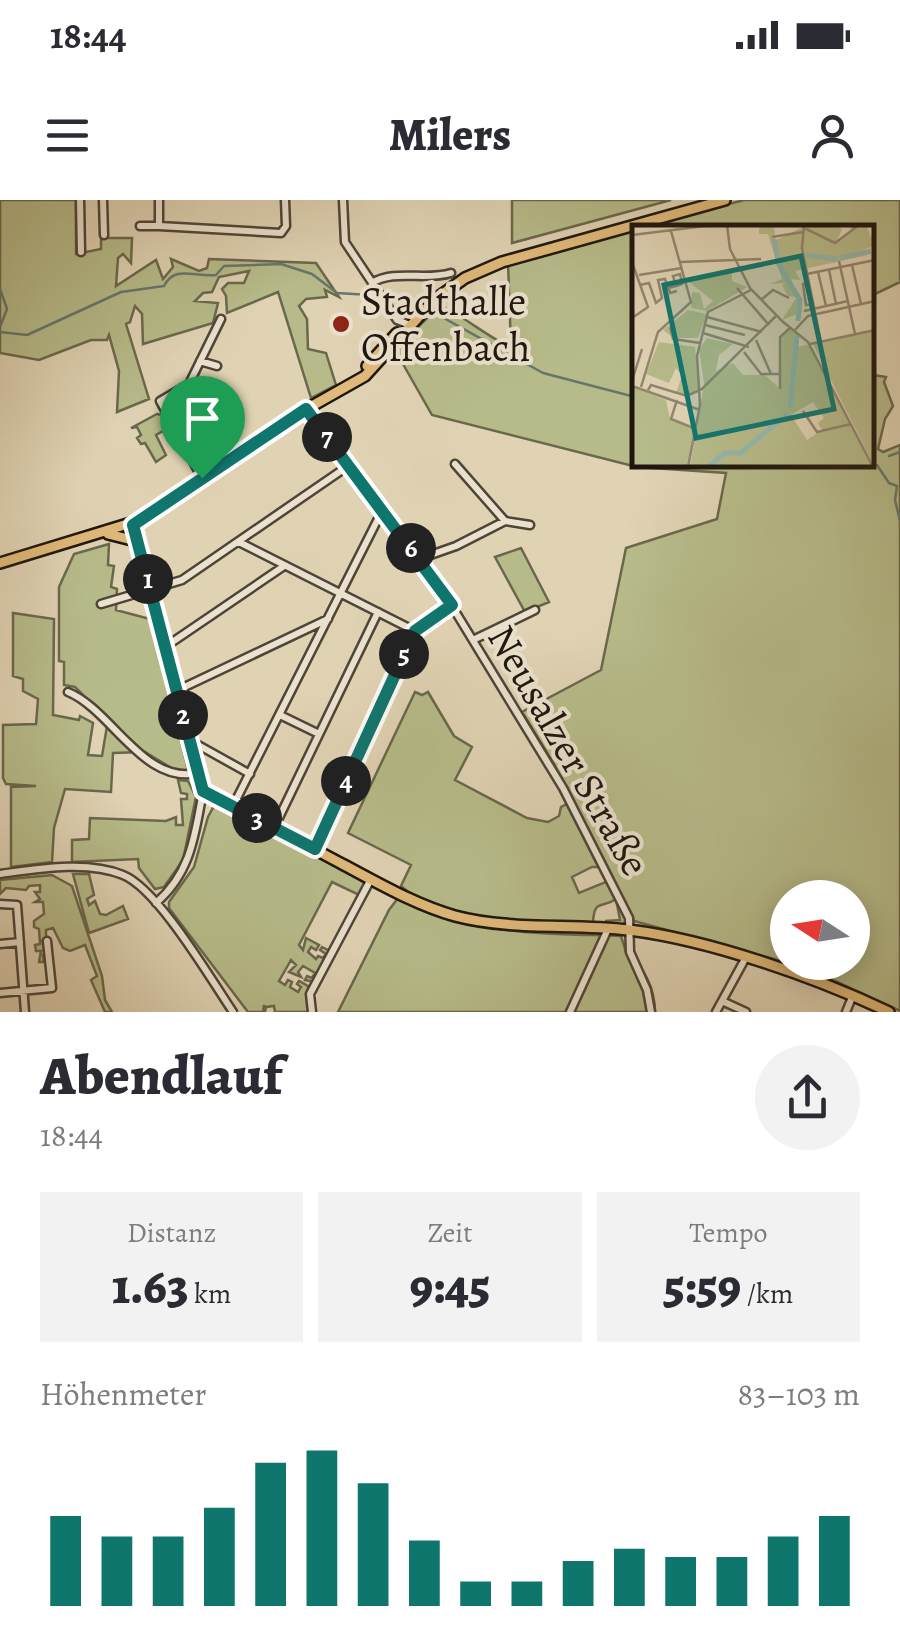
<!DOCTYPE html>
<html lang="de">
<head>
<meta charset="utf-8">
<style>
  body { margin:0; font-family:Alegreya,serif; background:#f2f2f3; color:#2b2b33; height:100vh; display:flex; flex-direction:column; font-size:38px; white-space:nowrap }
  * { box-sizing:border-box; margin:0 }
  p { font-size:32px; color:#7c7c81 }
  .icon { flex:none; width:55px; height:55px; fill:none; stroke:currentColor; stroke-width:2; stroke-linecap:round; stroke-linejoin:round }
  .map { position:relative; height:812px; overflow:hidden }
  .details { display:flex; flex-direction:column; background:#fff; flex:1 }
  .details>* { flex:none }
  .needle { width:65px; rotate:282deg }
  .fabs { position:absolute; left:770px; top:680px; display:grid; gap:20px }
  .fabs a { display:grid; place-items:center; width:100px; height:100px; border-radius:50%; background:#fff; box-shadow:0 5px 25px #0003; font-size:50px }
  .pin { position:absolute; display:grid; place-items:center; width:85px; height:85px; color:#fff; margin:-102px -42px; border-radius:50% 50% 50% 0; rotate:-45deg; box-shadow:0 0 10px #0007 }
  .pin .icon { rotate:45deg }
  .km { position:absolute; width:50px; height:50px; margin:-25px; border-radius:50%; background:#222; color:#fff; font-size:28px; line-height:50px; text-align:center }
  .round { display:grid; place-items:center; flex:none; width:105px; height:105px; border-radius:52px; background:#f2f2f3 }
  .head { display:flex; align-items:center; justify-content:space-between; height:170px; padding:0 40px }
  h1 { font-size:55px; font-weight:800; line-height:75px }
  .figures { display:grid; grid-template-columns:repeat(3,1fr); gap:15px; height:170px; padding:10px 40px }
  .figures div { display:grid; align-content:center; border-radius:0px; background:#f2f2f3; text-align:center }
  .figures b { font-size:50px; font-weight:800 }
  .figures small { font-size:28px; font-weight:400 }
  .figures p { font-size:28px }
  .chart { height:280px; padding:20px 40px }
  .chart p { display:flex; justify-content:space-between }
  .chart svg { width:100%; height:180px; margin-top:10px; stroke:#0f766e; stroke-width:6 }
  .status { display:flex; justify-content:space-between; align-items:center; height:70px; padding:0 50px; background:#fff; direction:ltr }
  .status svg { height:28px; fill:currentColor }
  header { display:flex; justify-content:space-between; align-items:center; height:130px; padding:0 40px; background:#fff; font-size:45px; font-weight:800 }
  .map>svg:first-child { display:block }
  .green { fill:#b7bb8a; stroke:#6a684c; stroke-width:2.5; fill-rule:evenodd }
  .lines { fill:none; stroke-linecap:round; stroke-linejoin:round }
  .stream { stroke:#65776d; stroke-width:2.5 }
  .minor-casing { stroke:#4e4538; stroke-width:11 }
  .major-casing { stroke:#1e160e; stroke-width:14 }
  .minor { stroke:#ebe2ce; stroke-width:6 }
  .major { stroke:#e0ba7a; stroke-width:9 }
  .route-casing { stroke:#fff; stroke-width:20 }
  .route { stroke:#0f766e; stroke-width:12 }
  .poi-dot { fill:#8f2418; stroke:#ebe2ce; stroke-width:4 }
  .labels { text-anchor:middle; stroke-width:8; stroke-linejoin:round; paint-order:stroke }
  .poi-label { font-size:40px; fill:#1e160e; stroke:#ebe2ce; text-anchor:start }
  .street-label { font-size:40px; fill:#1e160e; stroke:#ebe2ce }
  .inset-river { fill:none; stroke:#94b8ad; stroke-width:5 }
  .inset-road { fill:none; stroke:#928772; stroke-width:2.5 }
  .view { fill:#0f766e; fill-opacity:0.15; stroke:#0f766e; stroke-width:5 }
  .inset-edge { fill:none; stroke:#1e160e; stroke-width:5 }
</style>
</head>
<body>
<div class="status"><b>18:44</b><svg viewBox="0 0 49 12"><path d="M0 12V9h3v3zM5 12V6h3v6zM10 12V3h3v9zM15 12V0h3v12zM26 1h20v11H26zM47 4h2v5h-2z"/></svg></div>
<header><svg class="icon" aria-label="menu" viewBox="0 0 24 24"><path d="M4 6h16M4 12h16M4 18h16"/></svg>Milers<svg class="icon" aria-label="person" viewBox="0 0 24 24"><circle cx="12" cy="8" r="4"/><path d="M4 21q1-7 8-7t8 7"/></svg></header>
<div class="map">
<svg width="900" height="812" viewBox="0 0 900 812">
  <rect width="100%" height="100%" fill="#e0d3b4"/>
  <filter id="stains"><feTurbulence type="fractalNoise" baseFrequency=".002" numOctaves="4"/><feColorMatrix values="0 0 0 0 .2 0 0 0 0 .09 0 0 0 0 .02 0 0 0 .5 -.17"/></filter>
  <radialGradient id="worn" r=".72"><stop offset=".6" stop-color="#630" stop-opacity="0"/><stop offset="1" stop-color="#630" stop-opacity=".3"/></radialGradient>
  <path class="green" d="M 0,0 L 76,0 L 76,54 L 101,49 L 101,38 L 132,38 L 131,63 L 123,54 L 118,58 L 116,86 L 156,60 L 163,79 L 173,67 L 171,59 L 199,71 L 207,68 L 209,59 L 316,63 L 339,97 L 325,90 L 327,97 L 306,99 L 299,106 L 307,119 L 308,149 L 326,153 L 336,185 L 311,198 L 278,92 L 227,113 L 226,96 L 222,89 L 228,83 L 244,83 L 249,71 L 219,77 L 212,92 L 203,93 L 195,101 L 218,103 L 213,123 L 143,144 L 142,114 L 135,106 L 130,122 L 126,124 L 149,199 L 117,212 L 119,171 L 109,135 L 107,140 L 91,140 L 39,160 L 0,153 Z
    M 512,0 L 671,0 L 512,43 Z
    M 744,0 L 900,0 L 900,82 L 873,95 L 872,28 L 639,28 Z
    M 635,29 L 635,265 L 872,265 L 873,175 L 886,177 L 884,182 L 893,206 L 885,219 L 878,249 L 883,252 L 900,245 L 900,811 L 835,781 L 774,759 L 634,721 L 554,564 L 522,512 L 601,470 L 626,348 L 717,319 L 726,273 L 637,267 L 432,215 L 395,150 L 440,105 C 466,118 484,134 511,148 L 508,62 ZM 788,698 L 852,698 L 852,762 L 788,762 Z
    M 157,214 L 163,215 L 179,244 L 174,248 L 163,231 L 156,235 L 166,255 L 156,262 L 145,243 L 141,244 L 137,238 L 141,235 L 137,227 L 131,228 Z
    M 109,344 L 108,365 L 114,366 L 111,387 L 117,389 L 116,410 L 150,419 L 188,570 L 178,572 L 145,552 L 113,553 L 111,592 L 65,589 L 54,628 L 52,662 L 11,667 L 11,587 L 36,586 L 6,584 L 3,578 L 3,525 L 36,524 L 38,499 L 23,491 L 23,479 L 13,476 L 13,413 L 54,419 L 53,515 L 79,520 L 80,516 L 93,523 L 88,555 L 102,556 L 108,520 L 75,487 L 64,485 L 64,462 L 59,461 L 59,387 L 74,354 Z
    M 521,348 L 549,402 L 525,412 L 495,357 Z
    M 415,492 L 422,495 L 428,492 L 454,536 L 472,547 L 455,580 L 527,618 L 548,622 L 559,616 L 561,607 L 567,604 L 601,667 L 592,667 L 572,677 L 579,693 L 608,681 L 627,721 L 625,725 L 605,724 L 606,721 L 620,720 L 616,699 C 602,709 594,698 593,723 C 537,721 444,726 401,686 L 411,665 L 348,633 Z
    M 178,580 L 188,581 L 196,597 L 183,660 L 164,687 L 155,689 L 139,668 L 138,659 L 72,662 L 72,640 L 89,639 L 90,618 L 166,621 L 176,617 L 176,625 L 183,625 L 181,599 L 187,599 L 187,594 L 181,593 Z
    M 215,604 L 367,682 L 359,695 L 332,682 L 299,745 L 303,750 L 306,738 L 319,745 L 316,750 L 311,747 L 308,752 L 316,759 L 318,756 L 323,758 L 326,754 L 320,750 L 322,747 L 328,750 L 329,755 L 315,782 L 305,780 L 307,776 L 312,778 L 315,773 L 303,766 L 298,772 L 301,777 L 289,772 L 296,765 L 291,760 L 279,781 L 285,785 L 288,780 L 292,782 L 290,787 L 298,792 L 301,787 L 297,784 L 299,781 L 308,786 L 309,812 L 275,812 L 274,806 L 266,807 L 265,812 L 264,805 L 263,812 L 248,812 L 169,708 L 169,702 L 194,667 L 208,617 Z
    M 73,674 L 89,674 L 94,695 L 87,699 L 89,705 L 95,701 L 100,714 L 106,715 L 123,706 L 128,719 L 89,733 Z
    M 52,675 L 72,686 L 102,776 L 105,800 L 112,812 L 105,812 L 91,780 L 97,776 L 85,745 L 70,751 L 63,748 L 53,728 L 46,730 L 46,739 L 41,741 L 46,741 L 44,751 L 47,754 L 43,755 L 44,762 L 39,762 L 41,751 L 36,751 L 35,745 L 40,744 L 39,729 L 34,727 L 34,721 L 44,714 L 43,702 L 35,702 L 40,699 L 35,692 L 40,692 L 40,685 L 29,686 L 26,690 L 6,688 L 0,694 L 0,680 Z
    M 398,698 C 476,736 538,733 621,736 L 627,755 C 645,766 655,791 655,812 L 338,812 L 389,710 Z"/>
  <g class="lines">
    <path class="stream" d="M 0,89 L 7,109 L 0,127
      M 433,112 L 543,173 L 635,197
      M 0,132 L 27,135 L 121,92 L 164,86 C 175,64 196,78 216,75 L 224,66 L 281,64 L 312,74 L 337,93 L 370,95
      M 889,256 L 900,252
      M 877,265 L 889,283 L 897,286 L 895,300 L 900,321"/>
    <defs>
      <path id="minor" d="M 80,0 L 81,52
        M 103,0 L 104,35
        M 159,0 L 159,26 L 281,33 L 286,26 L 285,0
        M 343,0 L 345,42 L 397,120 L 410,125
        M 140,26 L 159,26
        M 372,83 C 394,69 426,81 451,73
        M 399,115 L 422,108
        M 200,161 L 217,166
        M 306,209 L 444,393 L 563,588 L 629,718 L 630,752 L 647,790 L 651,812
        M 455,264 L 505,321
        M 202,278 L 160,201 L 189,184 L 221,119
        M 239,342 L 415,431
        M 419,359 L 456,346 L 505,321 L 530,325
        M 101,404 L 182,380 L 348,266
        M 473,440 L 535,410
        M 165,447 L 284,366
        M 176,491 L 328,419
        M 68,492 C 112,510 143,585 198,573
        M 280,515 L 319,534
        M 191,541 L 250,574
        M 233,606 L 382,311
        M 274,628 L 378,412
        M 315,649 L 415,431 L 451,405
        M 0,674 C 37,669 87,660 123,675 C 158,689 210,778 233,812
        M 156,703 C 191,673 195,635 203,591
        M 0,704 L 17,705 L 25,812
        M 0,744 L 20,742
        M 0,793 L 52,788 L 47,741
        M 722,801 L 746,812
        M 312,812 L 310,794 L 371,679
        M 570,812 L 608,729
        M 716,812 L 745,759
        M 846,812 L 853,795"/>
      <path id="major" d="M 430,103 L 465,78 L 502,62 L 725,0
        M 367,166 L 397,133
        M 133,325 L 203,591 C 251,615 297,640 344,665 C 380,684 416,705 455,716 C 512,731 571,723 629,730 C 710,740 815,777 889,812
        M 108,334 L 132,340 L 138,348
        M 0,363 L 144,319 L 289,219 L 365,176 L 434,100"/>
    </defs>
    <use href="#minor" class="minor-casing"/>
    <use href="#major" class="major-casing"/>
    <use href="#minor" class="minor"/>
    <use href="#major" class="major"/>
  </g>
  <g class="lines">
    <defs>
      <path id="route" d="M 306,209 L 452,405 L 415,431 L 315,649 L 203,591 L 133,325 Z"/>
    </defs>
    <use href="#route" class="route-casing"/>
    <use href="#route" class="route"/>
  </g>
  <circle class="poi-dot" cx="341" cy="124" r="10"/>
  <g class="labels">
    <g class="poi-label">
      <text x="361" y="115">Stadthalle<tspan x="361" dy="46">Offenbach</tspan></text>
    </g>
    <g class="street-label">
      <text transform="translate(569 550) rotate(60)" y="14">Neusalzer Straße</text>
    </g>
  </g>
  <g transform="translate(632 25)">
    <rect width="242" height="242" fill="#e0d3b4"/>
    <path d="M 142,0 L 144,23 L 144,15 L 175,0 L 204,0 L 210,4 L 205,15 L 220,5 L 215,0 L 242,0 L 235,2 L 239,13 L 242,2 L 242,21 L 211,32 L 241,29 L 163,46 L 168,55 L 159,54 L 170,87 L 150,95 L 165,72 L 156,71 L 150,60 L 155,58 L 138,59 L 150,54 L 136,9 L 127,9 L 127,3 ZM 100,48 L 100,56 L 115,62 L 75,86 L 59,83 L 60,67 L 68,68 L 72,84 L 81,76 L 57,57 ZM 56,85 L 75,89 L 66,113 L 42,113 L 31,105 ZM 158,103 L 167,109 L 163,123 L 177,119 L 240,242 L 58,242 L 72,159 L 67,124 L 75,113 L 101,119 L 87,130 L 84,146 L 101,138 L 111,150 L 133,150 L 148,164 L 148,112 ZM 181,177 L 192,193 L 186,198 L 190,205 L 175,215 L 159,190 ZM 242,106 L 242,241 L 181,119 ZM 27,117 L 63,122 L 67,163 L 56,171 L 44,168 L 50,151 L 44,143 L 37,158 L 14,149 ZM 0,162 L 34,175 L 38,194 L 64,205 L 55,242 L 0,242 Z" fill="#b7bb8a" fill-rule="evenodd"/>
    <path class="inset-river" d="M 142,14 L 147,40 L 168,75 L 166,96M 174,30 L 205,34M 208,33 L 239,26M 158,183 L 165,111M 76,242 L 93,228 L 108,228 L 156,189"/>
    <path class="inset-road" d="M 95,0 L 98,24 L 118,63 L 152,98M 172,0 L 170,23 L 189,117M 172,3 L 203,18 L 227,0M 0,10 L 81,0M 140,12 L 171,7M 207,36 L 223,109M 0,37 L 16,82 L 0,93M 48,37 L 129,34M 220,40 L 229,79M 197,45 L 204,79M 186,47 L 194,81M 175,49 L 243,35M 7,50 L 50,43M 177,57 L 171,59 L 174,80 L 182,79M 8,60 L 17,58 L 24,78 L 30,73 L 26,55 L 33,54 L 38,68 L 45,66M 105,63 L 137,100M 32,64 L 44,61 L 50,59 L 48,49 L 41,51 L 44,61M 129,75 L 141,65 L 157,73M 172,86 L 216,76M 75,92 L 130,107M 150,96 L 176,117 L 241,242M 73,100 L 113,110M 38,102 L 41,114 L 68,118M 163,105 L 176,91 L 243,76M 71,108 L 117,122M 124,115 L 139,149M 178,119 L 243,105M 112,127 L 129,149 L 147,149M 0,156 L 10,124M 0,161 L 68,185M 9,162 L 26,107 L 59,77 L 39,6M 148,164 L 148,112 L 158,103M 16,165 L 19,160 L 55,171 L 70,164 L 145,90M 45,175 L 39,194 L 64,204M 171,186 L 185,207 L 219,199M 56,242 L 68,180 L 65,131 L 76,87 L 119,65"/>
    <path class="view" d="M 169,31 L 202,184 L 64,213 L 32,60 Z"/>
    <rect width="242" height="242" class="inset-edge"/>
  </g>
  <rect width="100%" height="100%" filter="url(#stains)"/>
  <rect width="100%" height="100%" fill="url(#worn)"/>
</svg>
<div class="fabs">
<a><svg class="needle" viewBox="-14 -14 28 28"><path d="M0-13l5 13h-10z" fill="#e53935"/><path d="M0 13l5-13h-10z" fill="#7c7c81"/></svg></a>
</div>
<div class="pin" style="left:202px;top:278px;background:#1e9e55"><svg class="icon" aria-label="arrive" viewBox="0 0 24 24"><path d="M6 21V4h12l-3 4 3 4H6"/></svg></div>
<b class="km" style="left:148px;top:379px">1</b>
<b class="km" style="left:183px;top:515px">2</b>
<b class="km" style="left:257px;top:618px">3</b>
<b class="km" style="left:346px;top:581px">4</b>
<b class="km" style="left:404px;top:454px">5</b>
<b class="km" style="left:411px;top:348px">6</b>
<b class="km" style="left:327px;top:237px">7</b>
</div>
<section class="details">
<div class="head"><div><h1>Abendlauf</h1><p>18:44</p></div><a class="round"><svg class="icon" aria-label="share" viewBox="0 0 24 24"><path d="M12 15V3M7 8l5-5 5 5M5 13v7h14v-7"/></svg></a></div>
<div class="figures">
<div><p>Distanz</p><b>1.63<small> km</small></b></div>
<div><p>Zeit</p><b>9:45</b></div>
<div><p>Tempo</p><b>5:59<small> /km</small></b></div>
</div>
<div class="chart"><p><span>Höhenmeter</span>83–103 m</p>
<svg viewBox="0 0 160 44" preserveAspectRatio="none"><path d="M5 44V22M15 44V27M25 44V27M35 44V20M45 44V9M55 44V6M65 44V14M75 44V28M85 44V38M95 44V38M105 44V33M115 44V30M125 44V32M135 44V32M145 44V27M155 44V22"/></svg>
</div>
</section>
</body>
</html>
